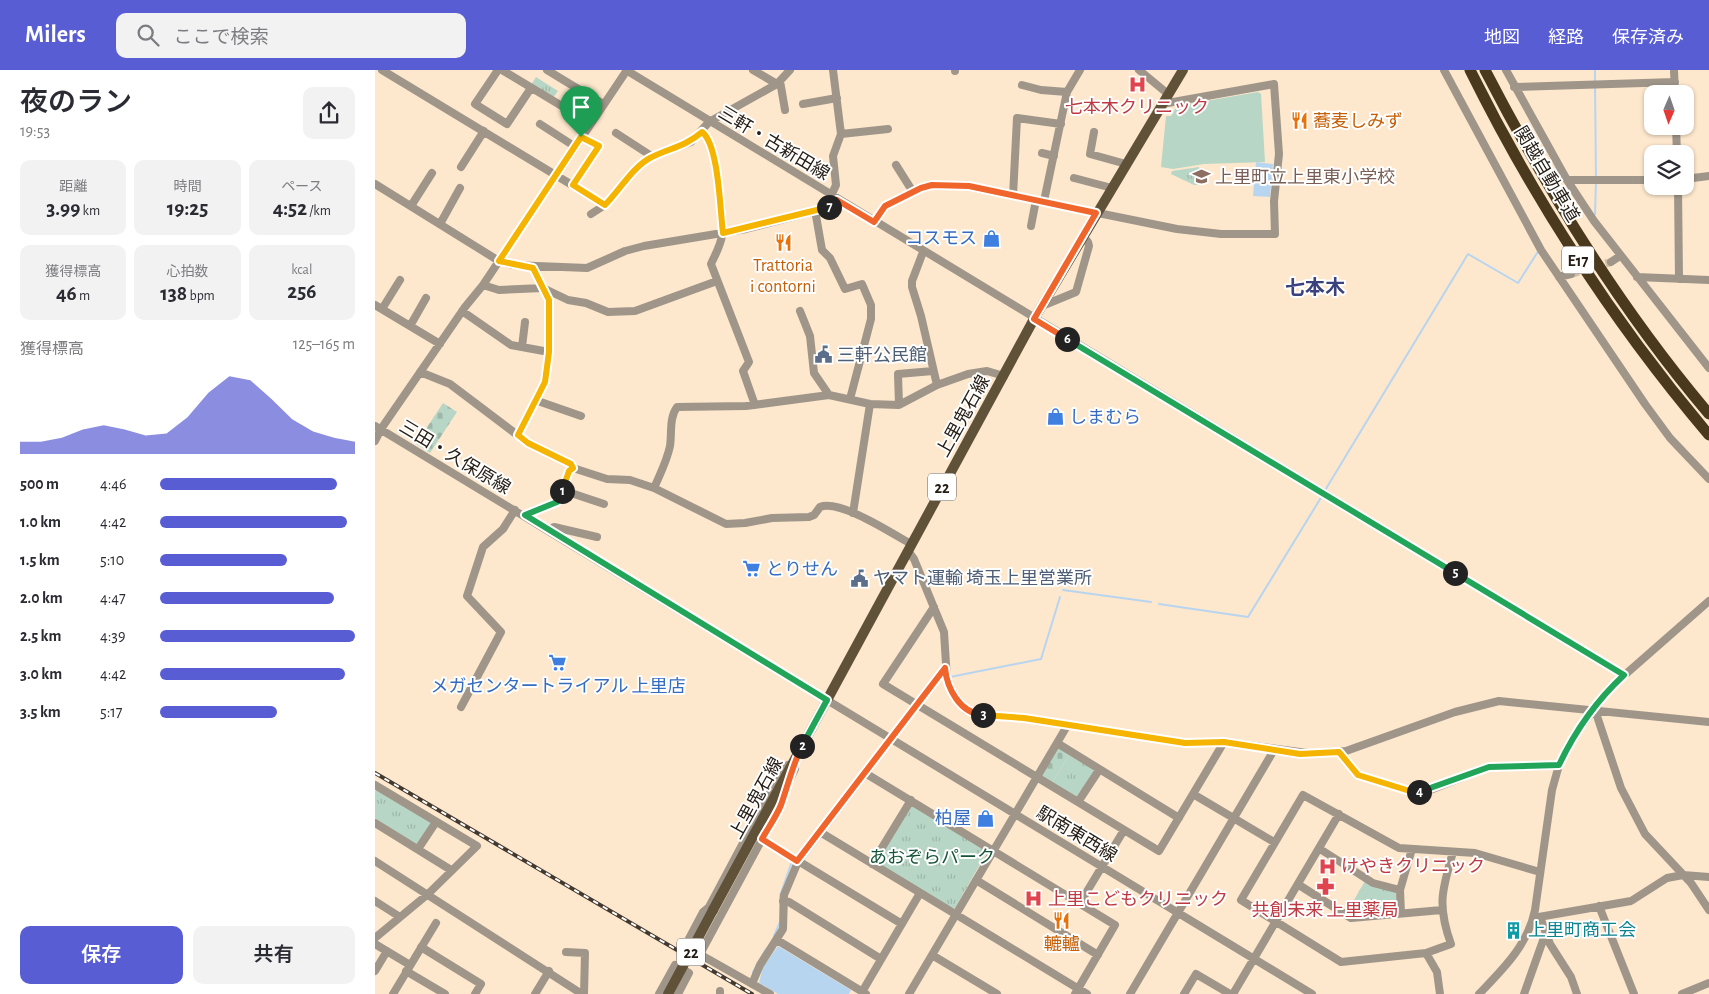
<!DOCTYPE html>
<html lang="ja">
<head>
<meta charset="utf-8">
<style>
  body { margin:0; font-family:"Alegreya Sans","Noto Sans JP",sans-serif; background:#f2f2f3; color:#2b2b33; height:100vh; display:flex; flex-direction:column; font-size:19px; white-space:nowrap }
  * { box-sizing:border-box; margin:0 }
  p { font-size:16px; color:#7c7c81 }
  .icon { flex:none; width:28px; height:28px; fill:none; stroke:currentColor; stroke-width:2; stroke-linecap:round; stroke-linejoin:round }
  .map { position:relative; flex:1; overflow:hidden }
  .drawer { display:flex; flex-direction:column; background:#fff; width:375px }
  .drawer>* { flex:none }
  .needle { width:32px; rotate:182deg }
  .fabs { position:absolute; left:1269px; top:15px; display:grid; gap:10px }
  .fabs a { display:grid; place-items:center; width:50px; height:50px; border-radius:10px; background:#fff; box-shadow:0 1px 4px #0004; font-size:25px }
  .pin { position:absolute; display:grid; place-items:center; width:42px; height:42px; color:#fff; margin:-51px -21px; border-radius:50% 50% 50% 0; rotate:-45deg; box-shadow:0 0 5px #0007 }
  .pin .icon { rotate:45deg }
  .km { position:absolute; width:25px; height:25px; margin:-12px; border-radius:50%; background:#222; color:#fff; font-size:14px; line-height:25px; text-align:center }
  .round { display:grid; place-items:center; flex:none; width:52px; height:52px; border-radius:10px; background:#f2f2f3 }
  .headline { display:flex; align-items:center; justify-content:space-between; height:85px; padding:0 20px }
  h1 { font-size:28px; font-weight:600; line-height:38px }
  .figures { display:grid; grid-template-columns:repeat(3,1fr); gap:8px; height:85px; padding:5px 20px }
  .figures div { display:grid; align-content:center; border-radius:10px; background:#f2f2f3; text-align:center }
  .figures b { font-size:21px; font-weight:600 }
  .figures small { font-size:14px; font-weight:400 }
  .figures p { font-size:14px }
  .chart { height:140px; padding:10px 20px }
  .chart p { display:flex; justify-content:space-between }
  .chart svg { width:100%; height:90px; margin-top:5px; fill:#595dd4; opacity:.7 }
  .action { display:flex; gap:10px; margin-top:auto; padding:10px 20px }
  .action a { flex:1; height:58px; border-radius:10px; background:#595dd4; color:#fff; font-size:20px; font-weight:600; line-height:58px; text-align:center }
  .action a+a { background:#f2f2f3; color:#2b2b33 }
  ul { padding:0 20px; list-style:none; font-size:16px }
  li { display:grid; grid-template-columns:80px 60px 1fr; align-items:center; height:38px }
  li i { height:12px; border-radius:6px; background:#595dd4 }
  header { display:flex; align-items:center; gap:30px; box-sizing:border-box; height:70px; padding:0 25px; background:#595dd4; color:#fff }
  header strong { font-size:24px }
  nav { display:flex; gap:28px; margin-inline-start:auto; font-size:18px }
  .search { width:350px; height:45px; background:#f2f2f3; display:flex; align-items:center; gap:12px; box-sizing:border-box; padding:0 18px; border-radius:10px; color:#7c7c81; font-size:19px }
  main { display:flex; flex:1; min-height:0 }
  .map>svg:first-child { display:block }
  .grass { fill:url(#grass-tufts) }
  .cemetery { fill:url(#cemetery-stones) }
  .garden { fill:#b8d6c5 }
  .water { fill:#b8d5f0 }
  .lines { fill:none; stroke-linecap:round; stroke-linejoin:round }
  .stream { stroke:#b8d5f0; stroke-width:2 }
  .minor-tunnel { stroke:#d2bfa8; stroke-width:8; stroke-dasharray:8 4; stroke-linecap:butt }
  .minor { stroke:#9f9689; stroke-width:8 }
  .major { stroke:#605139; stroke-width:10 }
  .highway { stroke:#4a391d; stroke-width:11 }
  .rail-casing { stroke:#43392e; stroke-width:4 }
  .rail { stroke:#fff; stroke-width:2; stroke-dasharray:5.5; stroke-linecap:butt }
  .major-bridge { stroke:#605139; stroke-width:10 }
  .split-1-casing { stroke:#fff; stroke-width:10 }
  .split-2-casing { stroke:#fff; stroke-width:10 }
  .split-3-casing { stroke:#fff; stroke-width:10 }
  .split-4-casing { stroke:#fff; stroke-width:10 }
  .split-5-casing { stroke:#fff; stroke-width:10 }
  .split-6-casing { stroke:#fff; stroke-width:10 }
  .split-7-casing { stroke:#fff; stroke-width:10 }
  .split-8-casing { stroke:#fff; stroke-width:10 }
  .split-1 { stroke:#f5b400; stroke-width:6 }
  .split-2 { stroke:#22a559; stroke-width:6 }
  .split-3 { stroke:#f0652b; stroke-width:6 }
  .split-4 { stroke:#f5b400; stroke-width:6 }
  .split-5 { stroke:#22a559; stroke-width:6 }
  .split-6 { stroke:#22a559; stroke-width:6 }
  .split-7 { stroke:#f0652b; stroke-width:6 }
  .split-8 { stroke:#f5b400; stroke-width:6 }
  .labels { text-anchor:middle; stroke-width:4; stroke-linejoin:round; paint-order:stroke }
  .shield { fill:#fff; stroke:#66615a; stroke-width:1 }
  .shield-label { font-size:16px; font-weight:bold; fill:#251d14 }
  .health-label { font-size:18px; fill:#be3a42; stroke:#fff }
  .food-label { font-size:18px; fill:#c56008; stroke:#fff }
  .street-label { font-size:18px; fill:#251d14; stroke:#fff }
  .education-label { font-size:18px; fill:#785e54; stroke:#fff; text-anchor:start }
  .shop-label { font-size:18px; fill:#366cbe; stroke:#fff; text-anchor:end }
  .service-label { font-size:18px; fill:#4e5e75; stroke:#fff; text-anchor:start }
  .park-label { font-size:18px; fill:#155439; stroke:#fff }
  .culture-label { font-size:18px; fill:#0d838f; stroke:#fff; text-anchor:start }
  .quarter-label { font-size:20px; font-weight:bold; fill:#3b417d; stroke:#fff }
</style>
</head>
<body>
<header>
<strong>Milers</strong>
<div class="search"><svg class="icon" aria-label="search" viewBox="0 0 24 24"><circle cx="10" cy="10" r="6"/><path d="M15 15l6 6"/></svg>ここで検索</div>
<nav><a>地図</a><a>経路</a><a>保存済み</a></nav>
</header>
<main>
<section class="drawer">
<div class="headline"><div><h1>夜のラン</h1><p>19:53</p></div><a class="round"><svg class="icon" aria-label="share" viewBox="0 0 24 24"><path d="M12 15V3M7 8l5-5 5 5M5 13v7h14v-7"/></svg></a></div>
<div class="figures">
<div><p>距離</p><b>3.99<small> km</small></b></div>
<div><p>時間</p><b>19:25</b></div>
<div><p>ペース</p><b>4:52<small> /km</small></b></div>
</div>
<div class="figures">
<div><p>獲得標高</p><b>46<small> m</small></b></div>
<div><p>心拍数</p><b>138<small> bpm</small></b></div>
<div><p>kcal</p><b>256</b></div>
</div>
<div class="chart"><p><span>獲得標高</span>125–165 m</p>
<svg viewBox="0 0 160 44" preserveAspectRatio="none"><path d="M0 44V38L10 38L20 36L30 32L40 30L50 32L60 35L70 34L80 26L90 14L100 6L110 8L120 17L130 27L140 33L150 36L160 38V44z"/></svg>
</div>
<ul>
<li><b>500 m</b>4:46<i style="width:91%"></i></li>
<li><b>1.0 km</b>4:42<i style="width:96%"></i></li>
<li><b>1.5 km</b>5:10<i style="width:65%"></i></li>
<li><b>2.0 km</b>4:47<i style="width:89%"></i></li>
<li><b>2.5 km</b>4:39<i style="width:100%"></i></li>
<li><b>3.0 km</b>4:42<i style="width:95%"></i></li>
<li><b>3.5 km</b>5:17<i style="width:60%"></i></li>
</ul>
<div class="action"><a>保存</a><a>共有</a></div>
</section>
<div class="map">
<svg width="1334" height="924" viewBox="0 0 1334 924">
  <defs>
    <pattern id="grass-tufts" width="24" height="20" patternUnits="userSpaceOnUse" patternTransform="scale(1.25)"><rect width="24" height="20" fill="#b8d6c5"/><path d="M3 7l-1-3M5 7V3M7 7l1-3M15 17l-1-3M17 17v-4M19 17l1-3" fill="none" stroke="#9eb7a8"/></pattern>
    <pattern id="cemetery-stones" width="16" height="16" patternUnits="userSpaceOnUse" patternTransform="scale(1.25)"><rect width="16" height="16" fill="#b8d6c5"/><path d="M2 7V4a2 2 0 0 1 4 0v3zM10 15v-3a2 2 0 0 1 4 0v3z" fill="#9eb7a8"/></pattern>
  </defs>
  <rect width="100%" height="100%" fill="#fde7cd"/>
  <path class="grass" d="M 161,7 L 183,21 L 178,28 L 156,15 Z
    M 824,97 L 827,114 L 819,115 L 796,104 L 797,101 Z
    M 694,685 L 719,700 L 719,702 L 701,728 L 677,713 Z
    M 3,720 L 56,751 L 57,755 L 44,775 L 41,775 L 0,748 L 0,721 Z
    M 538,735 L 612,780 L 612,782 L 580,838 L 577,839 L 503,794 L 502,791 L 536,736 Z
    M 990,811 L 1022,822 L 1024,839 L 1022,842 L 977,845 L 972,842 Z"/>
  <path class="cemetery" d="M 68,333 L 82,342 L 55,383 L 41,374 Z
    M 684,678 L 694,685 L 677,713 L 666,705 L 681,679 Z"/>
  <path class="garden" d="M 883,22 L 886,24 L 890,92 L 829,94 L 798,99 L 786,97 L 791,46 L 796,46 L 802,36 Z
    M 578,781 L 602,795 L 595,808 L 584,808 L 572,795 Z"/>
  <path class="water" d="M 881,92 L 898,94 L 895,127 L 878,126 Z
    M 403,876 L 476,920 L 474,924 L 403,924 L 384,913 L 388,897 Z"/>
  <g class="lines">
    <path class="stream" d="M 1220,0 L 1220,13
      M 1220,17 L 1221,108
      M 1217,146 L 1220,144 L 1221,112
      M 949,422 L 1093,184 L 1143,213 L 1164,180
      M 688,520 L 776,532
      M 784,534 L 873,547 L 947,426
      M 575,607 L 666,589 L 685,527
      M 496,701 L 513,678
      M 451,760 L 490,709
      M 429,789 L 445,768
      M 399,866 L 405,852 L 405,826 L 416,794
      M 378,902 L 391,879"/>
    <path class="minor-tunnel" d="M 1196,204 L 1236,192"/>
    <path class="minor" d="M 7,0 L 230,135
      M 123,0 L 100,34 L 132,54 L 156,18
      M 127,0 L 215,53
      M 172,0 L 228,34
      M 251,0 L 1249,605
      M 378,0 L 402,14
      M 580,0 L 580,1
      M 764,0 L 793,24
      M 1069,0 L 1166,180 L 1270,334 L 1295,368 L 1334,409
      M 1131,0 L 1192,110 L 1219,151 L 1334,298
      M 1299,0 L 1300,24
      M 405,11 L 410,40
      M 647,15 L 666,20 L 692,22
      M 1139,17 L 1300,12
      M 428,34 L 462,28
      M 165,54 L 199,76
      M 1301,56 L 1302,84
      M 327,62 C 341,74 349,146 347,165 C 346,175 340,185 336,194 L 374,292 L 368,301 L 380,335
      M 719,62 L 715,84 L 751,94
      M 241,63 L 278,87
      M 466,64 L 513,59
      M 667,83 L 679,86
      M 521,95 L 538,122
      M 86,97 L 109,61
      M 699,108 L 737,118
      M 1310,109 L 1334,106
      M 1192,110 L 1278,110
      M 0,114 L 124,191 L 137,195 L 212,198 L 250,181 L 269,176 L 371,159 L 459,136 L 463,130
      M 198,115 L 224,76 L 206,67
      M 1303,116 L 1304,209
      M 456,126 L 461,115 L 458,86 L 466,64 L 458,0
      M 638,126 L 642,48 L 686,54
      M 669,131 L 692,22 L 705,0
      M 36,136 L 57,103
      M 440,140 L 447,180 L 455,188 L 470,219 L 487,214 L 496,235 L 496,249 L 475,329
      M 216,144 L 230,135 L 266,94 L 275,88 L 316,72 L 334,52 L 402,14 L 415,0
      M 499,152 L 510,136 L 546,118 L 557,115 L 585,115 L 802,159 L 846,164 L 900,164 L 899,131 L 904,84 L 899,14 L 787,34
      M 65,154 L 85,118
      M 656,156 L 661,130
      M 548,182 L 537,211 L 537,217 L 546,246 L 562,315
      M 1236,192 L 1245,186
      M 1184,207 L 1196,204
      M 1262,207 L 1334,210
      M 108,215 L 124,220 L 168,218 L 193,230 L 211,233 L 233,242 L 260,241 L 342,211
      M 0,235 L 65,274
      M 667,236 L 701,222 L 714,176 L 713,172 L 708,166
      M 7,239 L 25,210
      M 87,241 L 136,275 L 174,282
      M 425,241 L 435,266 L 439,303 L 454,325
      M 35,256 L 51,228
      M 147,277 L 150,252
      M 45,302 L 75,314 L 153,373 L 196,394 L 198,398 L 232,409 L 255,410 L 279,418 L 351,454 L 370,453 L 397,448 L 434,447 L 439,445 L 445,437 C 465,429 518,464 536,474
      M 160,330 L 206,346
      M 524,335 L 523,304 L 558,301
      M 0,356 L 937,924
      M 143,365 L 170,312 L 174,282 L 174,230 L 158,198
      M 0,371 L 6,359 L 90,237 L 108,215 L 252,0
      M 279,418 C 285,404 292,391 295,376 C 297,363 294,348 302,337 L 371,336 L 454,325 L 495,334 L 524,335 L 562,315 L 593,304 L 612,301 L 629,306
      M 187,420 L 229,434
      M 478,443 L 495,334
      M 150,445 L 183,432 L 194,401 L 198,398
      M 174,460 L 179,457 L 222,467
      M 533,481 L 539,489 L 569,562 L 572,610 L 580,626 L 591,640 L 603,644 L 649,648 L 810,673 L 849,672 L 940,684 L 971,681 L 1080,642 L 1124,631 L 1334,652
      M 559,537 L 508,614 L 784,781 L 849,672
      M 86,637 L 126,562 L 92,526 L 108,477 L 128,459 L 140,440
      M 1216,641 L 1222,646 L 1246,718 L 1270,764 L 1316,813 L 1334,840
      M 682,673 L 804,748
      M 964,682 L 983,705 L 1038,722 L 1050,722 L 1114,697 L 1184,695
      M 490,703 L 740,855 L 700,924
      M 0,715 L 102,776 L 53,824 L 0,868
      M 818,724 L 899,772
      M 703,732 L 724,700
      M 0,753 L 76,800
      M 445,762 L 712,924
      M 387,769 L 527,854
      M 43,779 L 61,752
      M 945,779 L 998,813 L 1025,820
      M 1078,782 C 1067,820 1062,835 1076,874 L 1051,883 L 966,892 L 866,830 L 928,725 L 1024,778 L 1100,783 L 1165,802
      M 0,791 L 207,924
      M 497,794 L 536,730
      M 601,810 L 723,885
      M 924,815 L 976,848 L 1067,840
      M 0,831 L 25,847
      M 408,831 L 414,832 L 506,889
      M 705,833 L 749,760
      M 1224,836 L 1259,924
      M 1026,843 L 1025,820 L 1037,779
      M 1165,847 L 1175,874 L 1196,907 L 1202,924
      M 1158,848 L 1256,831 L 1292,808 L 1308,805 L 1334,807
      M 402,870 L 491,924
      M 0,874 L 35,895
      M 46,877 L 106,914 L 100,924
      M 191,882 L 210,883 L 209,924
      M 1051,883 L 1062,902 L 1065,924
      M 325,884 L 406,734 L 408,724 L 420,699
      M 557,885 L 622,924
      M 0,901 L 12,881
      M 31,901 L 70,924
      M 377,914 L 385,895 L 408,859 L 409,825 L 425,787 L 570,598
      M 345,921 L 345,924
      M 487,922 L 545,823
      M 18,924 L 61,853
      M 160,924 L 174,901
      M 284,924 L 300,895 L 314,903 L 303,924
      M 395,924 L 310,876 L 328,842 L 334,837 L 399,715 L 413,695
      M 534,924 L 692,656
      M 755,924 L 899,680
      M 809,924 L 821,904 L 855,924
      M 858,924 L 964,744
      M 1104,924 C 1128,899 1153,875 1160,840 L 1177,720 L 1184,695 L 1199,666 L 1236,617 L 1334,531
      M 1149,924 L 1171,862
      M 1307,924 L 1334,913"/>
    <path class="major" d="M 338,840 L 659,249 L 808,0"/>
    <path class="highway" d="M 1095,0 C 1160,131 1240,254 1334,365
      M 1110,0 C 1173,122 1245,239 1334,344"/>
    <defs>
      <path id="rail" d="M 0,703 L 377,924"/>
    </defs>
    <use href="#rail" class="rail-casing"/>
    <use href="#rail" class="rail"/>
    <path class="major-bridge" d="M 293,924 L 338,840"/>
  </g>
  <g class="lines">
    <defs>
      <path id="split-1" d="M 187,421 L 194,401 L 198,398 L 196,394 L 153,373 L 143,365 L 170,312 L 174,282 L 174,230 L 158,198 L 124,191 L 206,67"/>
      <path id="split-2" d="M 187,421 L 182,432 L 150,445 L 452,630 L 427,676"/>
      <path id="split-3" d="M 427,676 C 418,694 413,715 406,735 C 401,747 393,758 387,769 L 422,791 L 570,598 C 572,619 585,643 608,645"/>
      <path id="split-4" d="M 608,645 L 649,648 L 810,673 L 849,672 L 925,684 L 964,682 L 983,705 L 1038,722 L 1044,722"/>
      <path id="split-5" d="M 1044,722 L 1114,697 L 1184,695 C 1200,661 1221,631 1249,605 L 1080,503"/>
      <path id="split-6" d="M 692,269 L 1080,503"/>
      <path id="split-7" d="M 454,137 L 459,136 L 462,130 L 499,152 L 510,136 L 546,118 L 557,115 L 594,116 L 721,143 L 659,249 L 692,269"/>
      <path id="split-8" d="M 206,67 L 224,76 L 198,115 L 230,135 C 243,122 259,96 275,88 C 294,78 310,77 327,62 C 344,75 345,141 348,163 L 454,137"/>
    </defs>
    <use href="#split-1" class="split-1-casing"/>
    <use href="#split-2" class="split-2-casing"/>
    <use href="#split-3" class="split-3-casing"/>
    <use href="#split-4" class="split-4-casing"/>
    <use href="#split-5" class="split-5-casing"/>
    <use href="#split-6" class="split-6-casing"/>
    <use href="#split-7" class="split-7-casing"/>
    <use href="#split-8" class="split-8-casing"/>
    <use href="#split-1" class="split-1"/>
    <use href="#split-2" class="split-2"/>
    <use href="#split-3" class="split-3"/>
    <use href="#split-4" class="split-4"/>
    <use href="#split-5" class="split-5"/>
    <use href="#split-6" class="split-6"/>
    <use href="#split-7" class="split-7"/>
    <use href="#split-8" class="split-8"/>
  </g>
  <defs>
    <symbol id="hospital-bare" viewBox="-9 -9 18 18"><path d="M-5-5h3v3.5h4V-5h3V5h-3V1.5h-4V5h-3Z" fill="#e0444e" stroke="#fff" stroke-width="2.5" paint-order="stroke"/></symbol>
    <symbol id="restaurant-bare" viewBox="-9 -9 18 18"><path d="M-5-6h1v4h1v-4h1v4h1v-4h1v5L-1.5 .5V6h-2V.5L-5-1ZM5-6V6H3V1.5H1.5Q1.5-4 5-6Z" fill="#e8710a" stroke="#fff" stroke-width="2.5" paint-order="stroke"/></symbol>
    <symbol id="school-bare" viewBox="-9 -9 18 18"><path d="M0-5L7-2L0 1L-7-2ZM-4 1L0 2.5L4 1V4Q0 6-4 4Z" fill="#8d6e63" stroke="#fff" stroke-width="2.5" paint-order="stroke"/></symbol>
    <symbol id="shop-bare" viewBox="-9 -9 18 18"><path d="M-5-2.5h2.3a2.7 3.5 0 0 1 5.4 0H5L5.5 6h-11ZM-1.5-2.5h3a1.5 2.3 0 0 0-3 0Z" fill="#3f7fe0" stroke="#fff" stroke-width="2.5" paint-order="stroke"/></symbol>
    <symbol id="civic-bare" viewBox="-9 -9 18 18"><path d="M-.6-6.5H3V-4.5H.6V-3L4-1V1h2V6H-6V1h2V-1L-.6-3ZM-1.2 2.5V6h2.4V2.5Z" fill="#5c6f8a" stroke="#fff" stroke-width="2.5" paint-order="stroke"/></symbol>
    <symbol id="supermarket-bare" viewBox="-9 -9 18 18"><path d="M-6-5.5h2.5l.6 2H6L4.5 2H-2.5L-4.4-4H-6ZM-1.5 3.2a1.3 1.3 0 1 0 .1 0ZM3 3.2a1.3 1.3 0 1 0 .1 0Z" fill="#3f7fe0" stroke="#fff" stroke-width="2.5" paint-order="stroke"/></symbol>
    <symbol id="pharmacy-bare" viewBox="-9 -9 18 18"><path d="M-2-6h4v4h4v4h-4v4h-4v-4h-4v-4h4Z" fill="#e0444e" stroke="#fff" stroke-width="2.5" paint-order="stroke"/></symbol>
    <symbol id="building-bare" viewBox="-9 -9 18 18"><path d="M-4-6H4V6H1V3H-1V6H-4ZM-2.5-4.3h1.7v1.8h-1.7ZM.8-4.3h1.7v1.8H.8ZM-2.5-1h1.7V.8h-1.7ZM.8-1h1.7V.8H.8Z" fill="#0f9aa8" stroke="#fff" stroke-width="2.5" paint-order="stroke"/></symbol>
  </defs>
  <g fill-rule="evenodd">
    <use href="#hospital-bare" x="750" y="2" width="25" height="25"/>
    <use href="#restaurant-bare" x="912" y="38" width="25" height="25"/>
    <use href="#school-bare" x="814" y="94" width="25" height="25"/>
    <use href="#shop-bare" x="604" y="156" width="25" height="25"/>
    <use href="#restaurant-bare" x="396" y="160" width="25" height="25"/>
    <use href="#civic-bare" x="436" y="272" width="25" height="25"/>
    <use href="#shop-bare" x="668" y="334" width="25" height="25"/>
    <use href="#supermarket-bare" x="364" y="486" width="25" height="25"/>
    <use href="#civic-bare" x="472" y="496" width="25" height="25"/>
    <use href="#supermarket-bare" x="170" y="580" width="25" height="25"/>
    <use href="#shop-bare" x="598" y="736" width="25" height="25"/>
    <use href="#hospital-bare" x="940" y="784" width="25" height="25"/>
    <use href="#pharmacy-bare" x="938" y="804" width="25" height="25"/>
    <use href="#hospital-bare" x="646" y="816" width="25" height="25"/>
    <use href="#restaurant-bare" x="674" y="838" width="25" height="25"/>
    <use href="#building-bare" x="1126" y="848" width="25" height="25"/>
  </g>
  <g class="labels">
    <g class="shield">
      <rect x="1187" y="176.5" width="32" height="27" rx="4"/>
      <rect x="553" y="403.5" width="28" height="27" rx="4"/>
      <rect x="302" y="868.5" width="28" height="27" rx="4"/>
    </g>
    <g class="shield-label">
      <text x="1203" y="196">E17</text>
      <text x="567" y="423">22</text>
      <text x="316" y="888">22</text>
    </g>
    <g class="health-label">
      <text x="762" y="43">七本木クリニック</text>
      <text x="966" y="802" text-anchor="start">けやきクリニック</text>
      <text x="673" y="835" text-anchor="start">上里こどもクリニック</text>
      <text x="950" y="846">共創未来 上里薬局</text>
    </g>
    <g class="food-label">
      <text x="938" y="57" text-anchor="start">蕎麦しみず</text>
      <text x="408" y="201">Trattoria<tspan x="408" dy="21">i contorni</tspan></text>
      <text x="687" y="880">轆轤</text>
    </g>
    <g class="street-label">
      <text transform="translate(399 73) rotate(31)" y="6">三軒・古新田線</text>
      <text transform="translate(1172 104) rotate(59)" y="6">関越自動車道</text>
      <text transform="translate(588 346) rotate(-61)" y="6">上里鬼石線</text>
      <text transform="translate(80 387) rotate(31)" y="6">三田・久保原線</text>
      <text transform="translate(381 728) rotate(-61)" y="6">上里鬼石線</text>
      <text transform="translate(702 764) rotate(31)" y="6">駅南東西線</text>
    </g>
    <g class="education-label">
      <text x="840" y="113">上里町立上里東小学校</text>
    </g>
    <g class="shop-label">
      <text x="602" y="174">コスモス</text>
      <text x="694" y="353" text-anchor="start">しまむら</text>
      <text x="391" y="505" text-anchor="start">とりせん</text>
      <text x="183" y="622" text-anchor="middle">メガセンタートライアル 上里店</text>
      <text x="596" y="754">柏屋</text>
    </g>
    <g class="service-label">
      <text x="462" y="291">三軒公民館</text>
      <text x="498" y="514">ヤマト運輸 埼玉上里営業所</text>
    </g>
    <g class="park-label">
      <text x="557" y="793">あおぞらパーク</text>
    </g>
    <g class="culture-label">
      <text x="1153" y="866">上里町商工会</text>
    </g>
    <g class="quarter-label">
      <text x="940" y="224">七本木</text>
    </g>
  </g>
</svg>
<div class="fabs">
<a><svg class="needle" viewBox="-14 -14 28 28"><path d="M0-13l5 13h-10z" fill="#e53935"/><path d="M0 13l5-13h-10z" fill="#7c7c81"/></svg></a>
<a><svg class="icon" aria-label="layers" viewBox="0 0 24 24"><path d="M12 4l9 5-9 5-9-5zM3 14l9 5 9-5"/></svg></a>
</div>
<div class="pin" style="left:206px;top:67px;background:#1e9e55"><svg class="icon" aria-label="arrive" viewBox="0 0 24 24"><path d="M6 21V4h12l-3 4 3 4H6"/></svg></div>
<b class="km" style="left:187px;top:421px">1</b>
<b class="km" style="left:427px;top:676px">2</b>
<b class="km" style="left:608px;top:645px">3</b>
<b class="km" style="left:1044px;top:722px">4</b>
<b class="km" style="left:1080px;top:503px">5</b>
<b class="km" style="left:692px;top:269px">6</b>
<b class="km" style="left:454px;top:137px">7</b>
</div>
</main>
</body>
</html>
